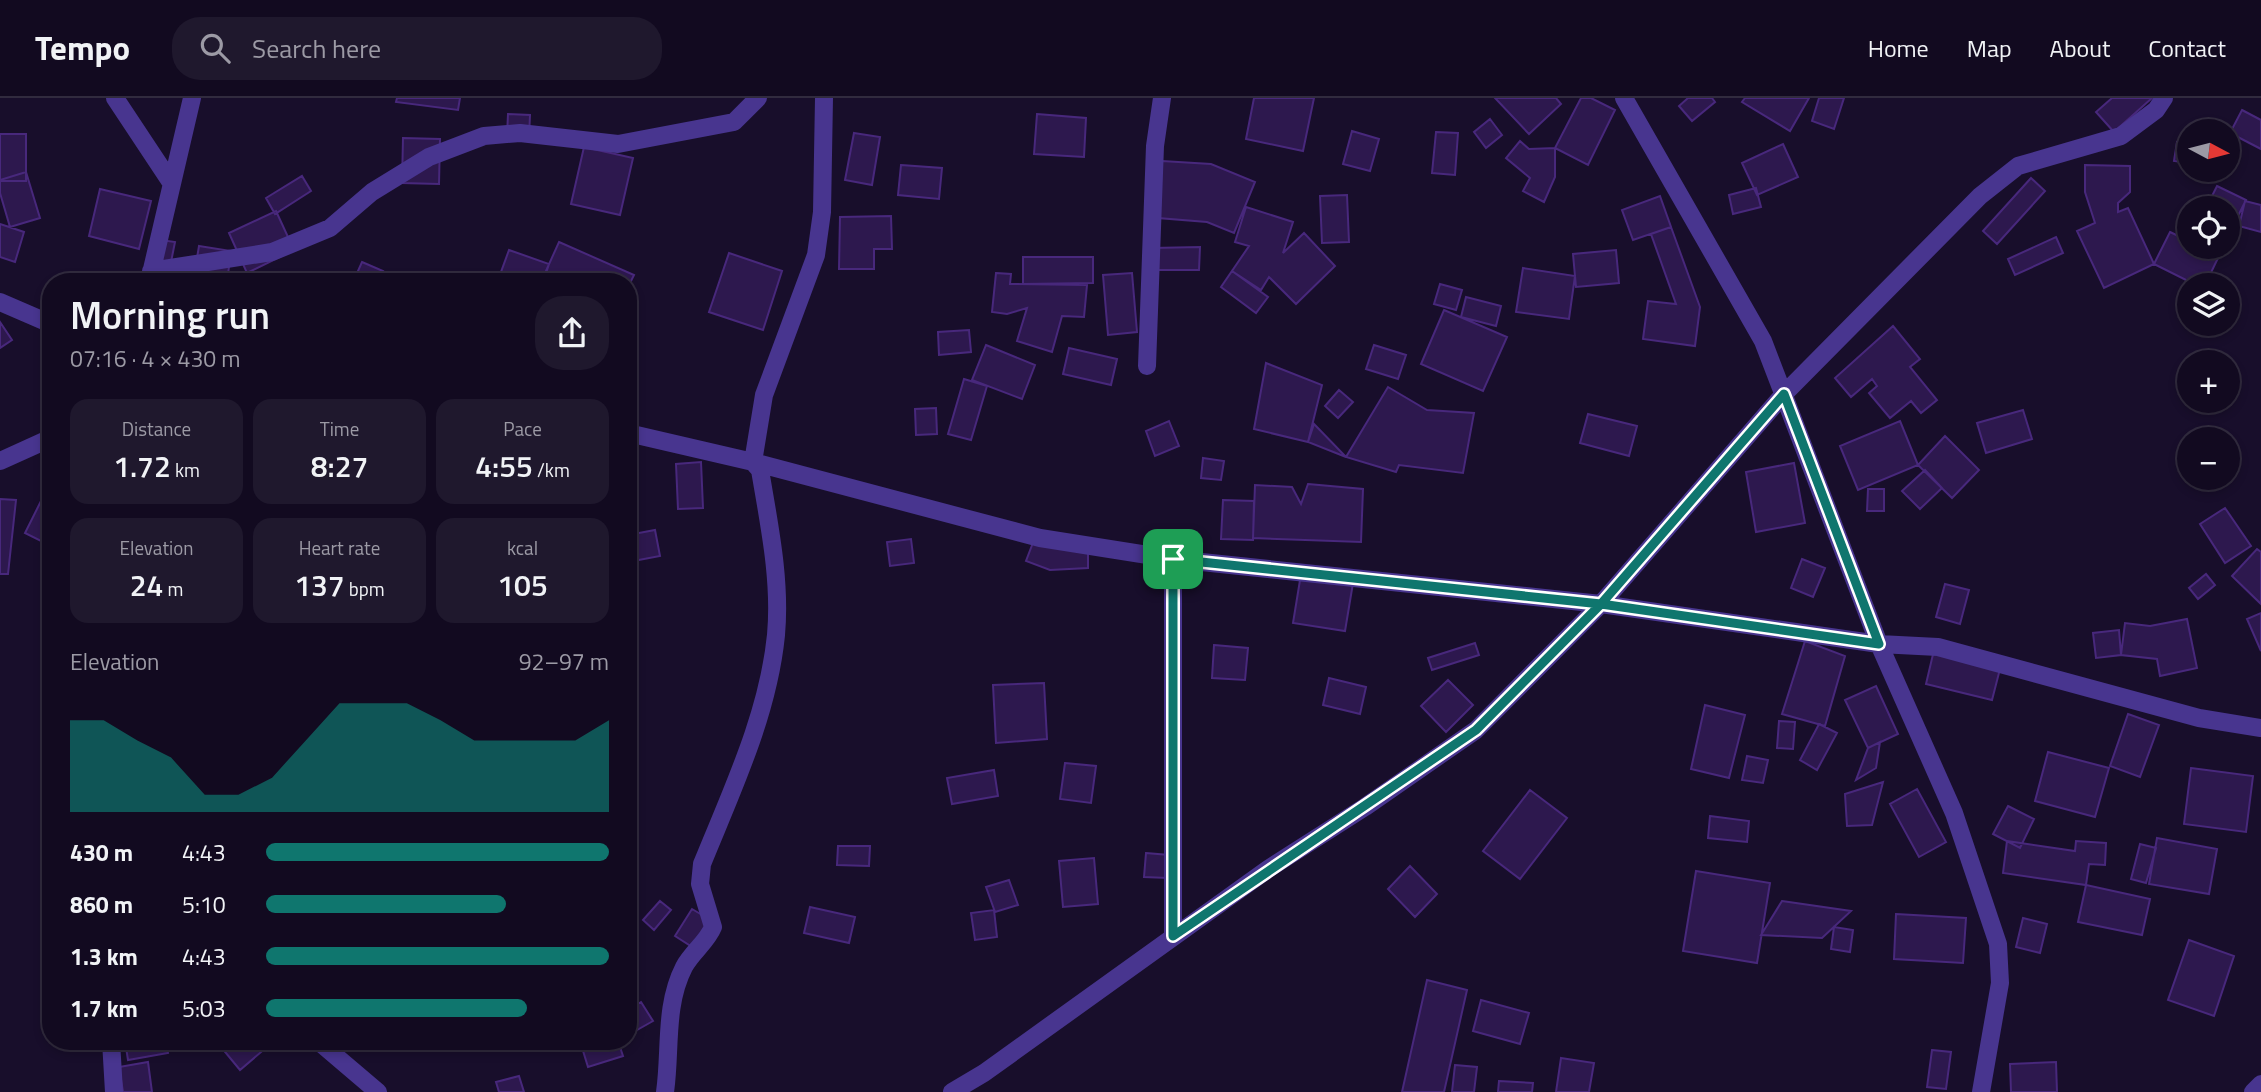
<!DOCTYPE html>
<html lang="en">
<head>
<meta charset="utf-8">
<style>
  body { margin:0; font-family:"Titillium Web",sans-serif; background:#1f182d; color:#f1f3f6; height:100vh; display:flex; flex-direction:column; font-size:26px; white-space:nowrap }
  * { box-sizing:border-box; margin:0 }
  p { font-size:23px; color:#9c9aa5 }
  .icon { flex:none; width:38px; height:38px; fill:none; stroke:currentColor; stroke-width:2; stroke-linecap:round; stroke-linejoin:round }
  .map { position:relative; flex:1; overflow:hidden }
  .side { position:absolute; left:42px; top:175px; width:595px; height:777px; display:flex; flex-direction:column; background:#120a20; border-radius:28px; box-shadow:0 4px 10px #0003,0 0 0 2px #312b3e }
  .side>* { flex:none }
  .needle { width:46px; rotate:97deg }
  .buttons { position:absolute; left:2177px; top:21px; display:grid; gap:14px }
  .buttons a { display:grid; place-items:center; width:63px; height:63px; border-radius:50%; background:#120a20; box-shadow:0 4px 10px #0003,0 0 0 2px #312b3e; font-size:35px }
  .pin { position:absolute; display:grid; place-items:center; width:60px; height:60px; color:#fff; margin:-30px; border-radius:14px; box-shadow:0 4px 10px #0006 }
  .round { display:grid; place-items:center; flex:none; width:74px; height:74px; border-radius:28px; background:#1f182d }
  .head { display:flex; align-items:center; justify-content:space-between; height:119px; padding:0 28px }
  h1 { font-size:38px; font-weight:600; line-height:52px }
  .stats { display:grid; grid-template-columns:repeat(3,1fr); gap:10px; height:119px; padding:7px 28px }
  .stats div { display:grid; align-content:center; border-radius:18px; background:#1f182d; text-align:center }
  .stats b { font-size:30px; font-weight:600 }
  .stats small { font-size:19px; font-weight:400 }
  .stats p { font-size:19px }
  .chart { height:196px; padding:14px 28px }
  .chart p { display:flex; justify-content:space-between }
  .chart svg { width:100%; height:126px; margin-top:7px; fill:#0f766e; opacity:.7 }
  ul { padding:0 28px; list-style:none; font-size:23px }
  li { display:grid; grid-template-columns:112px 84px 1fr; align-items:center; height:52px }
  li i { height:18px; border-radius:9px; background:#0f766e }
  header { display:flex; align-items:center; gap:42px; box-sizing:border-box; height:98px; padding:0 35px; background:#120a20; border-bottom:2px solid #312b3e }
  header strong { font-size:33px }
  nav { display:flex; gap:38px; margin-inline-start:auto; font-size:24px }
  .search { width:490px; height:63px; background:#1f182d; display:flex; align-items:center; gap:18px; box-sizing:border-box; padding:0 24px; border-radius:28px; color:#9c9aa5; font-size:26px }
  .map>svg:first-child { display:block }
  .building { fill:#2d184e; stroke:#48287c; stroke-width:2 }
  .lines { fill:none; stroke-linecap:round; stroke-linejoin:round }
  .minor { stroke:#48358f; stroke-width:18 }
  .route-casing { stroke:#fff; stroke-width:14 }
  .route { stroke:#0f766e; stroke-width:9 }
</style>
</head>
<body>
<header>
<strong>Tempo</strong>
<div class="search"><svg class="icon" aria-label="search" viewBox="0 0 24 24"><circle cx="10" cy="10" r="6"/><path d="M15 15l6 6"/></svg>Search here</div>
<nav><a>Home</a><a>Map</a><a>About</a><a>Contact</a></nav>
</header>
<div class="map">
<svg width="2261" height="994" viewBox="0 0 2261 994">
  <rect width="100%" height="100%" fill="#180e2b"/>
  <path class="building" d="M 397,0 L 460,0 L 458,12 L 396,4 Z
    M 1254,0 L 1314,0 L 1303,53 L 1246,41 Z
    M 1495,0 L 1556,0 L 1561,6 L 1529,36 Z
    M 1581,0 L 1591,0 L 1615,12 L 1588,67 L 1555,50 Z
    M 1688,0 L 1712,0 L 1715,4 L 1692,23 L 1679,8 Z
    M 1745,0 L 1809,0 L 1790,33 L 1742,4 Z
    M 1819,0 L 1844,0 L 1834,31 L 1812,23 Z
    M 2112,0 L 2152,0 L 2114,34 L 2096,14 Z
    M 2242,12 L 2261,22 L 2261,51 L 2230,35 Z
    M 508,16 L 530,17 L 529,39 L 507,38 Z
    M 1037,16 L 1086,20 L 1084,59 L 1034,56 Z
    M 1490,21 L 1502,37 L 1486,50 L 1474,34 Z
    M 1352,33 L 1379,41 L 1370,73 L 1343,66 Z
    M 1436,34 L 1458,35 L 1455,77 L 1432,75 Z
    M 854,35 L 880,39 L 872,87 L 845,82 Z
    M 0,36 L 26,36 L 26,83 L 0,83 Z
    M 403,40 L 440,41 L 439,86 L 402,85 Z
    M 1520,43 L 1529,51 L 1555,50 L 1555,79 L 1544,104 L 1523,93 L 1530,80 L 1506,60 Z
    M 2177,44 L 2189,46 L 2189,65 L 2174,63 Z
    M 1783,46 L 1798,79 L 1757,97 L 1742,65 Z
    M 584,49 L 633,60 L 620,117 L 571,106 Z
    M 1162,63 L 1211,66 L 1255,84 L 1234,135 L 1207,124 L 1158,120 Z
    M 901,67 L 942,70 L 939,101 L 898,97 Z
    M 2085,67 L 2130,68 L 2130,94 L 2118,105 L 2118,114 L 2128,110 L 2154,166 L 2104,190 L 2077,133 L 2095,125 L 2085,94 Z
    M 26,74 L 40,120 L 10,129 L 0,95 L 0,82 Z
    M 302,78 L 311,93 L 275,116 L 266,100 Z
    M 2031,80 L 2045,93 L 1997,146 L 1983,133 Z
    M 2217,88 L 2246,102 L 2232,130 L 2228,128 L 2228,110 L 2206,110 Z
    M 1756,90 L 1761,109 L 1733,116 L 1729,97 Z
    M 100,91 L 151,103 L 139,151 L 89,138 Z
    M 1347,97 L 1349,144 L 1322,145 L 1320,98 Z
    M 1660,98 L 1671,129 L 1633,142 L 1622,112 Z
    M 2245,103 L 2261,107 L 2261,134 L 2239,128 Z
    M 1246,109 L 1293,124 L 1283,155 L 1304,135 L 1335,168 L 1296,206 L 1269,179 L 1261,192 L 1232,173 L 1249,148 L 1235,144 Z
    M 276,113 L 294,152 L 247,175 L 229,135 Z
    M 891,118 L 892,151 L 874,151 L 874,171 L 839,171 L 840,119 Z
    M 0,126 L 24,134 L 15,164 L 0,159 Z
    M 1671,129 L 1700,209 L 1695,248 L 1643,241 L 1648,203 L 1676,206 L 1651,136 Z
    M 2170,134 L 2189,143 L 2189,149 L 2201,149 L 2219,158 L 2205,187 L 2196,187 L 2154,166 Z
    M 2056,139 L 2063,155 L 2015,177 L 2008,161 Z
    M 154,141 L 175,144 L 167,184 L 146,184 Z
    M 559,144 L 634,177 L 628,189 L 628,184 L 541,184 Z
    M 199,148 L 231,153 L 227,184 L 193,184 Z
    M 1200,149 L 1199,172 L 1152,172 L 1152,150 Z
    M 509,152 L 549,166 L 543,184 L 528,184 L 501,174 Z
    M 1616,152 L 1619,185 L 1576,189 L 1573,156 Z
    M 729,155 L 782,173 L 763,232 L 709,214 Z
    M 1023,159 L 1093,159 L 1093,185 L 1023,186 Z
    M 362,164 L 383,173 L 378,184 L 353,184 Z
    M 1523,170 L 1575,178 L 1569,221 L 1516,214 Z
    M 1232,173 L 1268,199 L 1256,215 L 1221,189 Z
    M 996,175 L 1011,176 L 1010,186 L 1087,187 L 1084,219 L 1062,218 L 1052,254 L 1017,243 L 1027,210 L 1007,216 L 992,214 Z
    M 1132,175 L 1137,234 L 1108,237 L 1103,177 Z
    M 1440,186 L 1462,192 L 1456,212 L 1434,206 Z
    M 1466,199 L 1501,208 L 1496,228 L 1461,219 Z
    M 1444,212 L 1507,239 L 1483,293 L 1421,266 Z
    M 0,224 L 12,242 L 0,250 Z
    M 1893,228 L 1920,261 L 1910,269 L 1937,302 L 1921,315 L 1911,303 L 1890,320 L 1869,295 L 1877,288 L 1872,281 L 1851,299 L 1835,280 Z
    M 969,232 L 971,254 L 939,257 L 938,234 Z
    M 986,247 L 1035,267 L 1022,301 L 972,282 Z
    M 1374,247 L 1406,257 L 1398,281 L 1366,271 Z
    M 1069,250 L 1117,261 L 1111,287 L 1063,276 Z
    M 1266,265 L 1322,287 L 1308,344 L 1254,331 Z
    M 964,281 L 987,288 L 971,342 L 948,336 Z
    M 1388,289 L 1427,312 L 1474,315 L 1463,375 L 1399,367 L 1396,374 L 1346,359 Z
    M 1339,292 L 1353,304 L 1338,320 L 1325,308 Z
    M 936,310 L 937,336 L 916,337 L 915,311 Z
    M 2023,312 L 2032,341 L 1986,355 L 1977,325 Z
    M 1588,316 L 1637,328 L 1629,358 L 1580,345 Z
    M 1169,323 L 1179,348 L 1155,358 L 1146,333 Z
    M 1900,323 L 1918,367 L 1858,392 L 1840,348 Z
    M 1314,326 L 1346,359 L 1308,344 Z
    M 1945,338 L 1979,372 L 1952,400 L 1918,367 Z
    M 1203,360 L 1224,363 L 1221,382 L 1201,380 Z
    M 701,364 L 703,410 L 678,411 L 676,366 Z
    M 1794,365 L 1805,425 L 1756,434 L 1746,374 Z
    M 1925,372 L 1942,390 L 1920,411 L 1902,393 Z
    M 50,385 L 51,385 L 51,448 L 25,435 Z
    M 1308,386 L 1363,391 L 1361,444 L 1253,440 L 1255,387 L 1292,389 L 1301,406 Z
    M 1868,391 L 1884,391 L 1884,413 L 1867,413 Z
    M 0,401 L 16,402 L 8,476 L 0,476 Z
    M 1223,402 L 1254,403 L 1253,442 L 1221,441 Z
    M 2225,410 L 2251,448 L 2225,465 L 2200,426 Z
    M 655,432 L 660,458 L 628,464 L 628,437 Z
    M 911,441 L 914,465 L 890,468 L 887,444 Z
    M 1034,442 L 1088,450 L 1088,470 L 1050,472 L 1026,463 Z
    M 2257,451 L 2261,454 L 2261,506 L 2232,478 Z
    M 1802,461 L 1825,470 L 1813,499 L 1791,490 Z
    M 1301,476 L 1353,485 L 1345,533 L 1293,525 Z
    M 2206,476 L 2215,487 L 2198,501 L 2189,490 Z
    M 1945,486 L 1969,492 L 1960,526 L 1936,519 Z
    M 2261,515 L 2261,553 L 2247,521 Z
    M 2187,521 L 2197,570 L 2160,578 L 2157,561 L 2121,557 L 2125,525 L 2150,528 Z
    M 2119,532 L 2121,557 L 2096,560 L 2093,535 Z
    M 1805,543 L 1845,558 L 1825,628 L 1782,616 Z
    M 1475,545 L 1479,557 L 1432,572 L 1428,560 Z
    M 1214,547 L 1248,550 L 1245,582 L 1212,580 Z
    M 1934,552 L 2001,567 L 1992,602 L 1926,586 Z
    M 1329,580 L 1366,589 L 1360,616 L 1323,607 Z
    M 1448,582 L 1473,607 L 1446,634 L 1421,608 Z
    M 1044,585 L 1047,641 L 996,645 L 993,587 Z
    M 1876,588 L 1898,636 L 1868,650 L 1845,602 Z
    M 1705,607 L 1745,617 L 1729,680 L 1691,671 Z
    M 2128,616 L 2159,627 L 2140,679 L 2110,668 Z
    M 1779,623 L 1795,624 L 1793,651 L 1777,650 Z
    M 1819,626 L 1837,635 L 1817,672 L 1800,662 Z
    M 1880,644 L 1876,670 L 1856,682 L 1868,650 Z
    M 2048,654 L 2109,670 L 2095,719 L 2035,703 Z
    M 1747,658 L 1768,662 L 1763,685 L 1742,682 Z
    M 1065,665 L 1096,668 L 1091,705 L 1060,701 Z
    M 2191,670 L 2253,678 L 2246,734 L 2184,726 Z
    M 994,672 L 998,698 L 952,706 L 947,680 Z
    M 1883,684 L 1872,727 L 1847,728 L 1845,696 Z
    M 1917,691 L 1946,744 L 1919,759 L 1890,706 Z
    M 1530,692 L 1567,720 L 1520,781 L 1483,753 Z
    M 2008,708 L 2034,721 L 2020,750 L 1993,736 Z
    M 1710,718 L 1749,723 L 1747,744 L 1708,740 Z
    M 2157,740 L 2217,751 L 2209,796 L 2149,786 Z
    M 2007,743 L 2075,753 L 2076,743 L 2106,745 L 2105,767 L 2089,766 L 2086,787 L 2003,775 Z
    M 2140,746 L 2156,750 L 2146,785 L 2131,781 Z
    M 838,748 L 870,748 L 869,768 L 837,767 Z
    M 1146,755 L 1169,757 L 1168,780 L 1144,779 Z
    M 1094,760 L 1098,806 L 1063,809 L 1059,763 Z
    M 1410,768 L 1437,796 L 1415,819 L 1388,791 Z
    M 1696,773 L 1770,785 L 1757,865 L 1683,853 Z
    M 1009,782 L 1018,807 L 995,814 L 986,789 Z
    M 2086,787 L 2150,801 L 2142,837 L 2078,824 Z
    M 660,803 L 671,812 L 654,832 L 643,822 Z
    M 1782,803 L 1851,813 L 1822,840 L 1761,837 Z
    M 810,809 L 855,819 L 849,845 L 804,835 Z
    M 692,811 L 714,824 L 697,852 L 675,838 Z
    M 994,812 L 997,839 L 975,842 L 971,815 Z
    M 1896,816 L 1966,820 L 1963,865 L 1894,861 Z
    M 2023,820 L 2047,826 L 2040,855 L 2016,849 Z
    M 1834,829 L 1853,832 L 1850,854 L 1831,851 Z
    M 2189,842 L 2234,858 L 2214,918 L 2168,902 Z
    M 1427,882 L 1467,892 L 1444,994 L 1402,994 Z
    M 1481,902 L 1529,915 L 1520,946 L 1473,933 Z
    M 641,904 L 653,923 L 628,937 L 628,912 Z
    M 125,943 L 166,943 L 168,955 L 128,962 Z
    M 216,943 L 274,943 L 240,972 Z
    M 580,943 L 618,943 L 623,958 L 588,969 Z
    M 1932,952 L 1951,954 L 1946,991 L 1927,989 Z
    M 1561,960 L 1594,965 L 1589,994 L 1556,994 Z
    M 148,964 L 152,994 L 123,994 L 119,969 Z
    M 2056,964 L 2057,994 L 2011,994 L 2010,966 Z
    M 1455,967 L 1477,969 L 1474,994 L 1452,994 Z
    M 519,978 L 524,994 L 499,994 L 496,984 Z
    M 1499,983 L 1533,985 L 1532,994 L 1498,994 Z"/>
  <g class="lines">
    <path class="minor" d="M 115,0 L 170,83
      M 1624,0 L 1763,243 L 1879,546 L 1954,715 L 1998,846 L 2000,885 L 1981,994
      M 151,173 L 272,154 L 330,130 L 372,94 L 429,59 L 484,38 L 520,35 L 618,46 L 734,24 L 758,0
      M 149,184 L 192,0
      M 0,204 L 51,226
      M 1147,268 L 1155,48 L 1162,0
      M 628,335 L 753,364 L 1040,440 L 1173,461 L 1601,506 L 1879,546 L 1938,549 L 2199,620 L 2261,630
      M 0,363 L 51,340
      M 1173,461 L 1173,838
      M 111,943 L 114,994
      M 318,943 L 378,994
      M 665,994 C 671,953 664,908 684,869 C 692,854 707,844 713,829 L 700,786 L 702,766 C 732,692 768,617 776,537 C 781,482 769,426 760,372 L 753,364 L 764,297 L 816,157 L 822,114 L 824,0
      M 952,994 L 984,975 L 1268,771 L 1365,709 L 1476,632 L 1601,506 L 1784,296 L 1980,98 L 2018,68 L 2121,38 L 2156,12 L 2164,0
      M 2253,994 L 2261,986"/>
  </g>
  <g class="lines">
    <defs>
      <path id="route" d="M 1173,461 L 1173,838 L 1476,632 L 1601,506 L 1879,546 L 1784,296 L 1601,506 L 1173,461"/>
    </defs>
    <use href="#route" class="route-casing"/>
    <use href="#route" class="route"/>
  </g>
</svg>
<div class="buttons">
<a><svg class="needle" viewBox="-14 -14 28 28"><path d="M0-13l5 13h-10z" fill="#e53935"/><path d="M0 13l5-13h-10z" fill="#9c9aa5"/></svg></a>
<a><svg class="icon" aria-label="locate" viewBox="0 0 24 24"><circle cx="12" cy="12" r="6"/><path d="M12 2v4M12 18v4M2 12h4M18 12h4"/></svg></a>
<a><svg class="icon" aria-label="layers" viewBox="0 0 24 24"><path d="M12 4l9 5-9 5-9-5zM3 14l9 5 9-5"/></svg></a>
<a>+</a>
<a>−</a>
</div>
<div class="pin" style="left:1173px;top:461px;background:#1e9e55"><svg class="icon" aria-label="arrive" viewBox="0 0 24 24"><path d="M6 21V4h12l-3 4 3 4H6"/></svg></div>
<section class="side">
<div class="head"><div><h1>Morning run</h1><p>07:16 · 4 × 430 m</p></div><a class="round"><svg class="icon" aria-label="share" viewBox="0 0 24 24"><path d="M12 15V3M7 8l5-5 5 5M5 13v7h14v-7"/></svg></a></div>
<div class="stats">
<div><p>Distance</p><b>1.72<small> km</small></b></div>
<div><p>Time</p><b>8:27</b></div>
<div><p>Pace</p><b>4:55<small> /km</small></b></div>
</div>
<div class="stats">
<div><p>Elevation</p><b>24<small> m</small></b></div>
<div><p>Heart rate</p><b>137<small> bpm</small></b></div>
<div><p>kcal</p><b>105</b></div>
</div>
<div class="chart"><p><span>Elevation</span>92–97 m</p>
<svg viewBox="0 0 160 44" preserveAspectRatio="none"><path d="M0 44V12L10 12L20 19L30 25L40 38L50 38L60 32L70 19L80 6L90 6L100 6L110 12L120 19L130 19L140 19L150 19L160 12V44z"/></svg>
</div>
<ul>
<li><b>430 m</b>4:43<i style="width:100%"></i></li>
<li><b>860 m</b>5:10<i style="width:70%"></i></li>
<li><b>1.3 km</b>4:43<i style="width:100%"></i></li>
<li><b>1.7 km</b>5:03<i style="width:76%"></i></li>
</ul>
</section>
</div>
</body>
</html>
